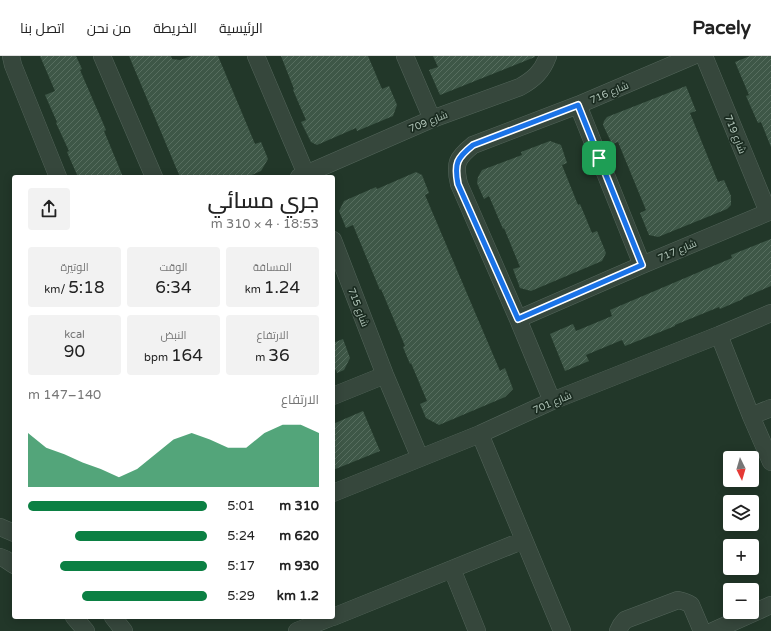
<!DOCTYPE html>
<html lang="ar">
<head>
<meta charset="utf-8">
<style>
  body { margin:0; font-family:"Varela Round",Cairo,sans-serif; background:#f2f2f2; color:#222; direction:rtl; height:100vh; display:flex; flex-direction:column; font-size:15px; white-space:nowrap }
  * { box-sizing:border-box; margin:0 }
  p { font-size:13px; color:#767676 }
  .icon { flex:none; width:22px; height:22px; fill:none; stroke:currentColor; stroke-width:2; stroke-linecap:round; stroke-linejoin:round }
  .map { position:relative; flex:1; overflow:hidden; direction:ltr }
  .details { position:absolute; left:12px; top:119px; width:323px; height:444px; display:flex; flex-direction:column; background:#fff; border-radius:4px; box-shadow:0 2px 10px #0003; direction:rtl }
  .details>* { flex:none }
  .needle { width:26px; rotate:175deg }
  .buttons { position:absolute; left:723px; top:395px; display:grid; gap:8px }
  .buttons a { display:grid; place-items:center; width:36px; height:36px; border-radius:4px; background:#fff; box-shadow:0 2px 10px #0003; font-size:20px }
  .pin { position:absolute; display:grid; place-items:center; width:34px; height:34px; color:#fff; margin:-17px; border-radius:8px; box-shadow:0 2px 6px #0006 }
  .round { display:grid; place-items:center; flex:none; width:42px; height:42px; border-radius:4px; background:#f2f2f2 }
  .summary { display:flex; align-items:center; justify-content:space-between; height:68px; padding:0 16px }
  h1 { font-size:22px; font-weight:600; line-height:30px }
  .stats { display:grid; grid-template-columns:repeat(3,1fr); gap:6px; height:68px; padding:4px 16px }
  .stats div { display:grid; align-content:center; border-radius:4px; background:#f2f2f2; text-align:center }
  .stats b { font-size:17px; font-weight:600 }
  .stats small { font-size:11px; font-weight:400 }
  .stats p { font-size:11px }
  .chart { height:112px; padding:8px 16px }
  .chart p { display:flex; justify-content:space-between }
  .chart svg { width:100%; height:72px; margin-top:4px; fill:#0b8043; opacity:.7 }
  ul { padding:0 16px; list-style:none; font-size:13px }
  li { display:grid; grid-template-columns:64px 48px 1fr; align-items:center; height:30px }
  li i { height:10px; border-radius:5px; background:#0b8043 }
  header { display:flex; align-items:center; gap:24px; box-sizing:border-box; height:56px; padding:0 20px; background:#fff; border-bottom:1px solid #e0e0e0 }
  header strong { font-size:19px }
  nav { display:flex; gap:22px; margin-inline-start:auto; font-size:14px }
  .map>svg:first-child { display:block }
  .building { fill:url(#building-hatch) }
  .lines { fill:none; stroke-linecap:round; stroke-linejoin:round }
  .minor-casing { stroke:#53655a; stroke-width:18 }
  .minor { stroke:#36473c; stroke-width:17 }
  .route-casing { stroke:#fff; stroke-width:8 }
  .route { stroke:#1a73e8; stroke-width:5 }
  .labels { text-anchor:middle; stroke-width:3.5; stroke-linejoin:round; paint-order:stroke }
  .street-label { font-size:10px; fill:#b0c4b8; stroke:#1b2c21 }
</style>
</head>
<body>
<header>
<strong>Pacely</strong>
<nav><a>الرئيسية</a><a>الخريطة</a><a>من نحن</a><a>اتصل بنا</a></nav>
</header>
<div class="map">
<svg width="771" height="575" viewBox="0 0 771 575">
  <defs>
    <pattern id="building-hatch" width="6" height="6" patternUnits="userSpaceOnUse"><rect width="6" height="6" fill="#3e5747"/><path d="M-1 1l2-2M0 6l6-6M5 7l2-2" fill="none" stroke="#576e5f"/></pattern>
  </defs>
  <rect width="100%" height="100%" fill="#223729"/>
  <path class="building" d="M 40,0 L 76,0 L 82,13 L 80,14 L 106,74 L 104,75 L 123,121 L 78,121 L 67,96 L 69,95 L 56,67 L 57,66 L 45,39 L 55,35 Z
    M 129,0 L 171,0 L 172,3 L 180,4 L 191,0 L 218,0 L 255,88 L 261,86 L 268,103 L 261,115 L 247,121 L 180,121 Z
    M 281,0 L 368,0 L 382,33 L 389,30 L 397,49 L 393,60 L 357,75 L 356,72 L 317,89 L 311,86 L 301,66 L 306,64 L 293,34 L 294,33 Z
    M 433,0 L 535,0 L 535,1 L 440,39 L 429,14 L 438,11 Z
    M 750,0 L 771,0 L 771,91 L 761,66 L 758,67 L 746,40 L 749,39 L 735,6 Z
    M 686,30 L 696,55 L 690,57 L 718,126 L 724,124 L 731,140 L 731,149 L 727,153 L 658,181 L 649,179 L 640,157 L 646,154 L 618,86 L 612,88 L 603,69 L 604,65 L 607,61 Z
    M 550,85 L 561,89 L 567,107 L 562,109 L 578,149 L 580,148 L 592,177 L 597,175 L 606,197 L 602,205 L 531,235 L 520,232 L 513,213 L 520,211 L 504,172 L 503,173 L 489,140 L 484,143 L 477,127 L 478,121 L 482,114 L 522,99 L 521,96 Z
    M 416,116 L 422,119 L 429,137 L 425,139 L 500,315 L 505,312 L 513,333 L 505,341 L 439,369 L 426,362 L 420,348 L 427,345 L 411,307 L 410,308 L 403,291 L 405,290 L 381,233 L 380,234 L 353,169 L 346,172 L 339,155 L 344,145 L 376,131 L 377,133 Z
    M 771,183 L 771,230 L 743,242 L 743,243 L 720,253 L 719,251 L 675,269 L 675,270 L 625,290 L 622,284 L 586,299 L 589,305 L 565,315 L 550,278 L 573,268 L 576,275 L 612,260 L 610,254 L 732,202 L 731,199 Z
    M 343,283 L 350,302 L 344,314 L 337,317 L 336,314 L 333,315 L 333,287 Z
    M 363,355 L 380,395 L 333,414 L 333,368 Z"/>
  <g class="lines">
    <defs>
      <path id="minor" d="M 11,0 L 13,9 L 58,121
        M 102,0 L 154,121
        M 256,0 L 306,118
        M 405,0 L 432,63
        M 704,0 L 768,156
        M 578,49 L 642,209
        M 299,121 L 432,63 L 520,31 C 534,23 542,16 548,0
        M 333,184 L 385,319 L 420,402
        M 518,263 L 642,209 L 771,155
        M 719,279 L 751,360 L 771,406
        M 333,340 L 385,319
        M 552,345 L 518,263 L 459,128 C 454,107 457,102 473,89 L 578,49 L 693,0
        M 751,360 L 771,352
        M 480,378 L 562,575
        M 333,437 L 480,378 L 552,345 L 719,279 L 771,257
        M 0,471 L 14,477
        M 0,501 L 5,503 L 14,509
        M 452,513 L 477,575
        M 74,561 L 86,575
        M 113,561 L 124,575
        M 333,561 L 524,484
        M 297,575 L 332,561
        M 618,575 L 621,569 L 625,564 L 678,544 C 683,545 687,546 691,549 L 702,575
        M 713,575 L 771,549"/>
    </defs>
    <use href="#minor" class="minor-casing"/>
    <use href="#minor" class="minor"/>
  </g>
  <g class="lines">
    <defs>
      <path id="route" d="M 578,49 L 642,209 L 518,263 L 458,128 C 454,107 457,102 473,89 Z"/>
    </defs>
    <use href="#route" class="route-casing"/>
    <use href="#route" class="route"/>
  </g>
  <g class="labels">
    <g class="street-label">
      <text transform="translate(609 36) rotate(-23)" y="4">شارع 716</text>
      <text transform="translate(428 65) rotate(-22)" y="4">شارع 709</text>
      <text transform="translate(736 78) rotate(68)" y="4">شارع 719</text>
      <text transform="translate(677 194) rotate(-23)" y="4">شارع 717</text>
      <text transform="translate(359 251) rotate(69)" y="4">شارع 715</text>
      <text transform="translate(552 346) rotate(-23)" y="4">شارع 701</text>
    </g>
  </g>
</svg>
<div class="buttons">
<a><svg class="needle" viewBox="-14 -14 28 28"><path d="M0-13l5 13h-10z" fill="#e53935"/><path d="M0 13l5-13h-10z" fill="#767676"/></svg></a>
<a><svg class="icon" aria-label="layers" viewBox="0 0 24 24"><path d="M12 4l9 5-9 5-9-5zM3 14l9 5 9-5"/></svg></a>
<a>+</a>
<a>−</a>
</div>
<div class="pin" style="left:599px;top:102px;background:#1e9e55"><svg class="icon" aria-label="arrive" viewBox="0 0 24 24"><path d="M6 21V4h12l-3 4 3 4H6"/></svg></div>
<section class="details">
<div class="summary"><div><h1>جري مسائي</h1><p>18:53 · 4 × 310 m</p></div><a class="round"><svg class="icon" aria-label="share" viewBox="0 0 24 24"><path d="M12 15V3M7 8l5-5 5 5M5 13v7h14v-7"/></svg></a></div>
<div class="stats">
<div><p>المسافة</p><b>1.24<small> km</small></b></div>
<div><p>الوقت</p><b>6:34</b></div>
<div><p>الوتيرة</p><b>5:18<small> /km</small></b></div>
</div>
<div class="stats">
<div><p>الارتفاع</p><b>36<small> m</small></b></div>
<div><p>النبض</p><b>164<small> bpm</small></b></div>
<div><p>kcal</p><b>90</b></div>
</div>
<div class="chart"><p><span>الارتفاع</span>140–147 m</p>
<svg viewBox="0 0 160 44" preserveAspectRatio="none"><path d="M0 44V11L10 20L20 24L30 29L40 33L50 38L60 33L70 24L80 15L90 11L100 15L110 20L120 20L130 11L140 6L150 6L160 11V44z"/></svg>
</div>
<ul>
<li><b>310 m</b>5:01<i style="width:100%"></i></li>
<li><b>620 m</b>5:24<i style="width:74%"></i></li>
<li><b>930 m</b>5:17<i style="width:82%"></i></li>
<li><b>1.2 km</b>5:29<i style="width:70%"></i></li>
</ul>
</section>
</div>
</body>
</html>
